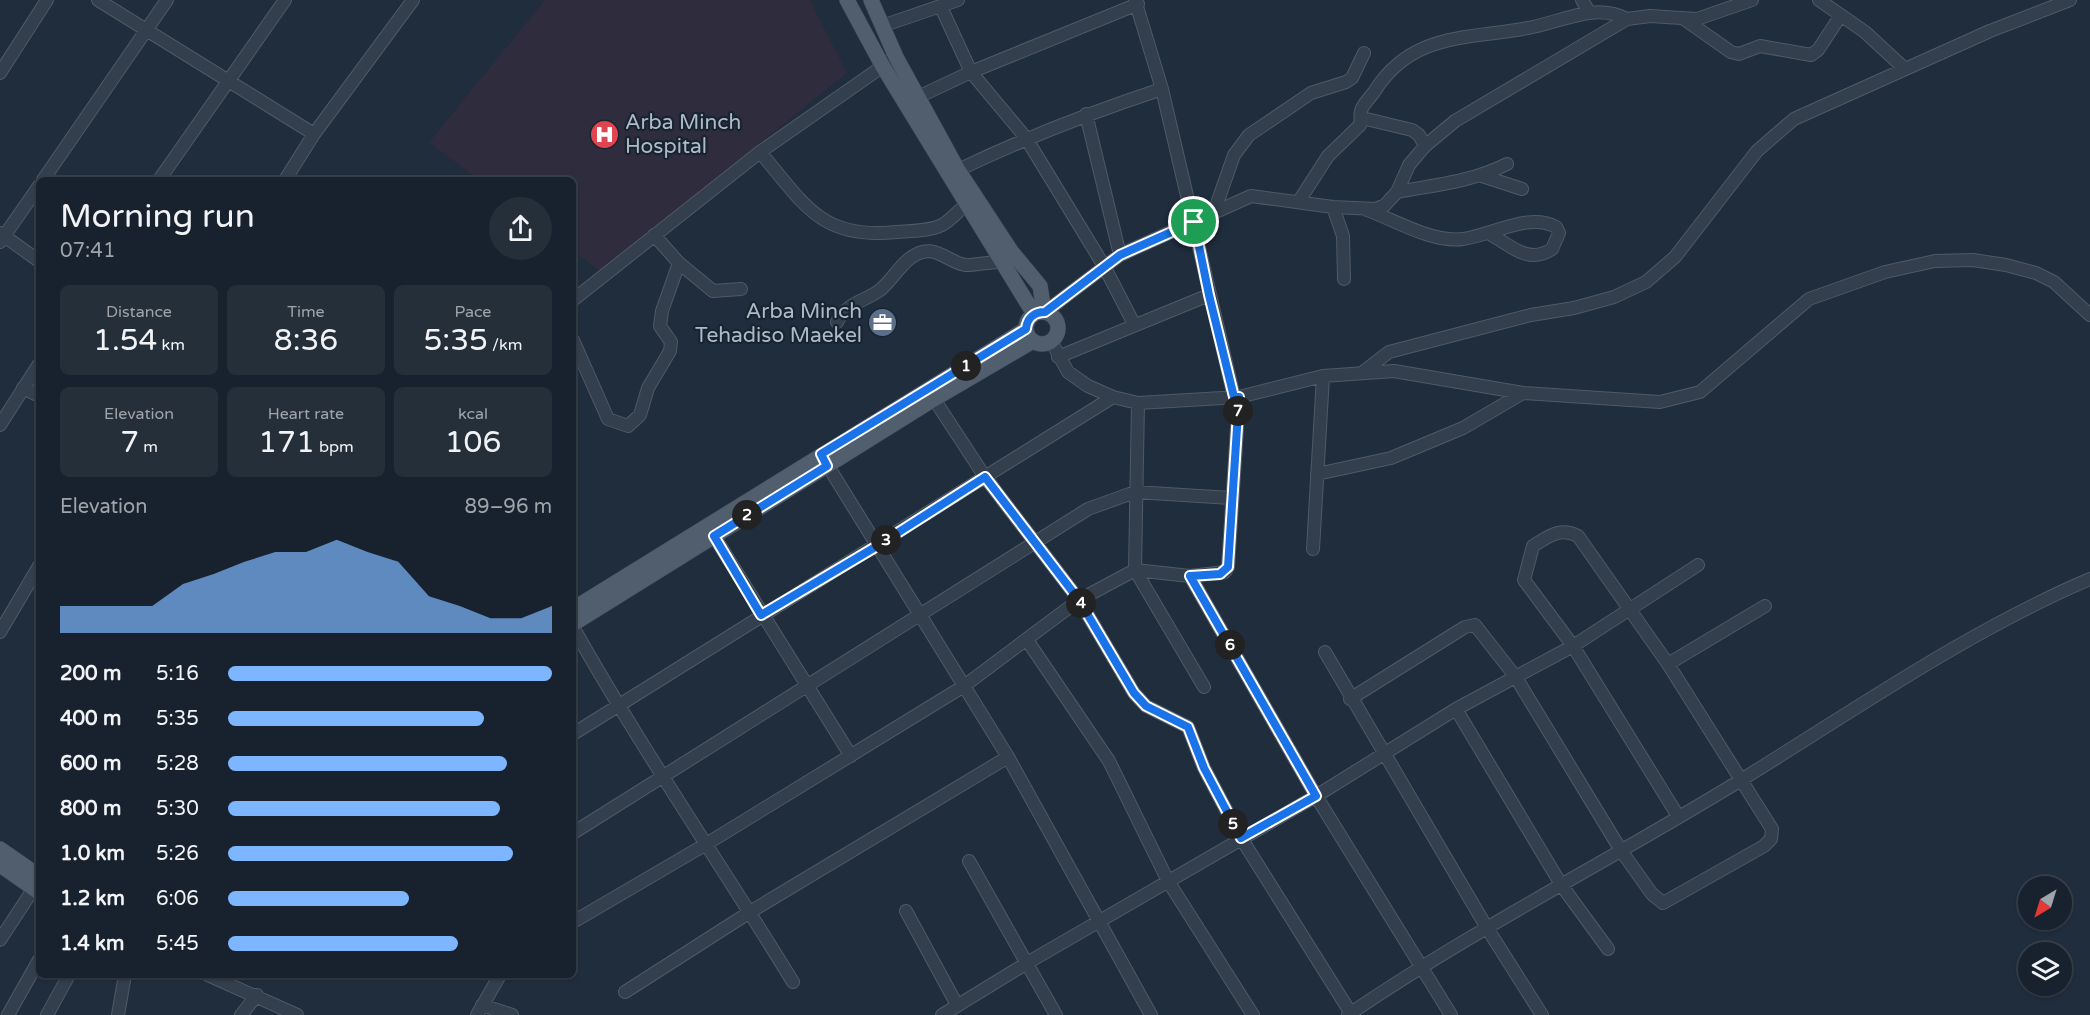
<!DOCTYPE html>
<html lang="en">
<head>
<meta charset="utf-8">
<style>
  body { margin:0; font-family:"Varela Round",sans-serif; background:#252f3a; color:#f1f3f6; height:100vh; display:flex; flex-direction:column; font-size:22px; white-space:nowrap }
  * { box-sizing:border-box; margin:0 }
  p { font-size:20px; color:#9fa4aa }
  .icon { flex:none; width:33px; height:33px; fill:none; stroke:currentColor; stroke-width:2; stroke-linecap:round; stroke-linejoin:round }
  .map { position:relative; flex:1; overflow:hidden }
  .drawer { position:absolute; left:36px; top:177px; width:540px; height:801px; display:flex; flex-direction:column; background:#18222e; border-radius:9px; box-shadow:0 2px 4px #0004,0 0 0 2px #363f4a }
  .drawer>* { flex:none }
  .needle { width:39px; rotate:218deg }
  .fabs { position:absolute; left:2018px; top:876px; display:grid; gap:12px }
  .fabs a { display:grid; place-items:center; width:54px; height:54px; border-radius:50%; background:#18222e; box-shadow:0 2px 4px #0004,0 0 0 2px #363f4a; font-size:30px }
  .pin { position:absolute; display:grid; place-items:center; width:51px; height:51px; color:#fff; margin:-26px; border:3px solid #fff; border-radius:50%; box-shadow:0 2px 6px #0007 }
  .km { position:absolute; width:30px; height:30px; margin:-15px; border-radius:50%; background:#222; color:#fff; font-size:16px; line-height:30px; text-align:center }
  .round { display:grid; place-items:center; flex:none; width:63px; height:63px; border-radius:32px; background:#252f3a }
  .headline { display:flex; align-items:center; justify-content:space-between; height:102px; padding:0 24px }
  h1 { font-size:33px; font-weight:600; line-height:45px }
  .stats { display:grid; grid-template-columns:repeat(3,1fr); gap:9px; height:102px; padding:6px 24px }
  .stats div { display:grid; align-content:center; border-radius:9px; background:#252f3a; text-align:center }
  .stats b { font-size:30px; font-weight:600 }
  .stats small { font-size:16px; font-weight:400 }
  .stats p { font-size:16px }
  .chart { height:168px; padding:12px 24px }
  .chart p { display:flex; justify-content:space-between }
  .chart svg { width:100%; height:108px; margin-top:6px; fill:#7db6ff; opacity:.7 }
  ul { padding:0 24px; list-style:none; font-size:20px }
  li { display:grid; grid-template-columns:96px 72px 1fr; align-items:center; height:45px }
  li i { height:15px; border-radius:8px; background:#7db6ff }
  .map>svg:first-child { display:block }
  .medical { fill:#2e2c3d }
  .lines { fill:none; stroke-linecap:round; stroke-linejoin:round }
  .minor-casing { stroke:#4f5a67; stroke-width:14 }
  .major-casing { stroke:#3d4856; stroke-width:16 }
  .minor { stroke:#343f4d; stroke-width:12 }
  .major { stroke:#515e6d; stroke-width:15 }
  .route-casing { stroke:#fff; stroke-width:12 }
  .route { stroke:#1a73e8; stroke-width:8 }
  .labels { text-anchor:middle; stroke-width:4.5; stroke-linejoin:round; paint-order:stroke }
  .poi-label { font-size:21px; fill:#afbac9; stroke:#192431; text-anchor:start }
</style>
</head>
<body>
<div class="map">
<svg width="2090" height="1015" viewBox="0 0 2090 1015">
  <rect width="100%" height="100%" fill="#202d3d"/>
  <path class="medical" d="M 545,0 L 810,0 L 847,73 L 600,271 L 573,251 L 573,180 L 479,180 L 429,142 Z"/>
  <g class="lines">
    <defs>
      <path id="minor" d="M 98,0 L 314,134
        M 1135,0 L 1162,89 L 1234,397
        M 1582,0 L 1589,12
        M 1819,0 L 1865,32 L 1905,69
        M 941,7 L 971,72 L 1026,138 L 1104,266 L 1134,324
        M 1684,19 L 1731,52 L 1739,54 L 1760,46 L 1811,55 L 1818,50 L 1841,15
        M 882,26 L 958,0
        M 0,73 L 47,0
        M 918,97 L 971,72 L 1138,4
        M 1086,114 L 1120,255
        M 1362,118 L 1412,130 L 1419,135 L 1425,146
        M 760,152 C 805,205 821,240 897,232 C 910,231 930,231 942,225 C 951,220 959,210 967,204
        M 958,170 C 1025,138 1092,112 1162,89
        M 1482,176 L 1522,189
        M 43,180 L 167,0
        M 159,180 L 285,0
        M 285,180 L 314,134 L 413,0
        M 1397,192 C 1435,185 1471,182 1507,164
        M 1299,201 L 1328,156 L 1360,125 C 1361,120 1360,115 1361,111 C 1362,105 1370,98 1374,92 C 1413,30 1471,40 1533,27 C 1566,20 1595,3 1627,19
        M 1333,207 L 1343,236 L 1344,279
        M 1367,210 C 1395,220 1432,243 1463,239 C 1492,235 1529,212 1556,227 L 1559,233 L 1552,249 C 1528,265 1510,245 1490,234
        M 1214,212 L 1234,155 L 1249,135 L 1311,93 L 1346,82 L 1352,78 L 1364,53
        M 0,233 L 39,261
        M 654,235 L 679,263 L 713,291 L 741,289
        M 0,242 L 39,186
        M 573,300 L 760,152 L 896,57
        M 1045,312 L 1120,255 L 1251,196 L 1333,207 L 1376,209 L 1385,205 L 1397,192 L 1409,165 L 1425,146 L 1455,121 L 1627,19 L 1650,16 L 1697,19 L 1752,0
        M 837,322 C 847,302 864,302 880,290 C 891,281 898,268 909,259 C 933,240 945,261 965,265 C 972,266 992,261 1002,262
        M 573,340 L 608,419 L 628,426 L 640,415 L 648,388 L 670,351 L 671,342 L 660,326 L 662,311 L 679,263
        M 1051,341 L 1068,372 L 1088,386 L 1113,397 L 1138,403 L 1239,397 L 1323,376 L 1394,371 L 1523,393 L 1660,402 L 1700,392 L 1809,299 L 1885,272 L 1935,261 L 1973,260 L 2006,265 L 2036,273 L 2054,282 L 2090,315
        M 1058,357 L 1209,295
        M 1363,372 L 1389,352 L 1531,315 L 1574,308 L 1614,297 L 1646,282 L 1675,257 L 1757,151 L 1794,119 L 1990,31 L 2070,0
        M 23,388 L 39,396
        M 934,399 L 985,477 L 1079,600 L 1134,693 L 1146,706 L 1188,727 L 1204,768 L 1241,838 L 1352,1015
        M 1138,403 L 1135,570 L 1204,687
        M 0,425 L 39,364
        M 823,458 L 1008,757 L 1151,1015
        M 1317,474 L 1391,458 L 1463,428 L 1523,393
        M 714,536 L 851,756
        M 1313,549 L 1323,376
        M 1190,576 L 1316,796 L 1451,1015
        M 573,627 C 641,748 720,863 793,982
        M 0,632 L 39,566
        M 1027,640 L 1109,761 L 1168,881 L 1253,1015
        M 1325,652 L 1487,928 L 1542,1015
        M 1668,664 L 1765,606
        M 1350,699 L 1465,627 L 1475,625 L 1515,676 L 1622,852 L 1652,894 L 1663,903 L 1764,846 L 1771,839 L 1772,829 L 1668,664 L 1578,536 C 1560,527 1549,536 1533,546 L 1524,580 L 1573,646 L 1678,816
        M 1456,709 L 1562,886 L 1608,949
        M 573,734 L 1113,397
        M 573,833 L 1088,509 L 1135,492 L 1231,498
        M 969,861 L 1056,1015
        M 906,911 L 957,1005
        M 573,922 L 708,843 L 964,686 L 1079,600 L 1135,570 L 1190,576 L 1225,572 L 1228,567 L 1239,397
        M 0,940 L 34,888
        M 208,975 L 297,1015
        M 625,992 L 750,912 L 1008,757
        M 482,1005 L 512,1015
        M 8,1015 L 39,960
        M 47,1015 L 69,975
        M 118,1015 L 125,975
        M 241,1015 L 257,995
        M 477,1015 L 500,975
        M 942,1015 L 1027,963 L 1316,796 L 1456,709 L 1573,646 L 1698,565
        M 1348,1015 C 1474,929 1611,860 1741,780 C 1855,710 1966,632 2090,579"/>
      <path id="major" d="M 847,0 L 882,65 L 1034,314
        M 871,0 L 896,57 L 958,170 L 1011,251 L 1040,286 L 1044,311
        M1026 328a16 16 0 1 1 32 0a16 16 0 1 1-32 0Z
        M 573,609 L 1026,329
        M 573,624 L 934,399 L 1033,341
        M 0,849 L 39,876
        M 0,865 L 39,892"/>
    </defs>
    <use href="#minor" class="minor-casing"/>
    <use href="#major" class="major-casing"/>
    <use href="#minor" class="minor"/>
    <use href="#major" class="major"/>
  </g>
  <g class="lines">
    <defs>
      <path id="route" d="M 1194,222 L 1209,295 L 1234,397 L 1239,397 L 1228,567 L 1220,574 L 1190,576 L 1316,796 L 1241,838 L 1204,768 L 1188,727 L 1146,706 L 1134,693 L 1079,600 L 985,477 L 877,546 L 761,615 L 714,536 L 827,466 L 821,454 L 1026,329 C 1027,318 1034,312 1045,312 L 1120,255 Z"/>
    </defs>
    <use href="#route" class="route-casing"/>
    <use href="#route" class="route"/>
  </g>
  <defs>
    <symbol id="hospital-disc" viewBox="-11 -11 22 22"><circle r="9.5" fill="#e0444e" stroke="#192431"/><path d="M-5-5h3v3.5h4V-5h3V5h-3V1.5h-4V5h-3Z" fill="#fff"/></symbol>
    <symbol id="office-disc" viewBox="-11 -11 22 22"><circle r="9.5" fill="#5c6f8a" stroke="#192431"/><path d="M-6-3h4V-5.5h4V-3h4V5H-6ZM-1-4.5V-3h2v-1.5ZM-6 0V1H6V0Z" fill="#fff"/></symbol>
  </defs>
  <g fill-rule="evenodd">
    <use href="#hospital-disc" x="588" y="118" width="33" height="33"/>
    <use href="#office-disc" x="866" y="306" width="33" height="33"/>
  </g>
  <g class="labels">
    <g class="poi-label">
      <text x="625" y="129">Arba Minch<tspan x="625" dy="24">Hospital</tspan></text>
      <text x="862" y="318" text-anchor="end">Arba Minch<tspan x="862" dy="24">Tehadiso Maekel</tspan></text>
    </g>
  </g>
</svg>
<div class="fabs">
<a><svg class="needle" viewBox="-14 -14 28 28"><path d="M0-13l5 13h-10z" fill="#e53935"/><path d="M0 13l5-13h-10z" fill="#9fa4aa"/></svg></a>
<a><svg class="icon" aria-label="layers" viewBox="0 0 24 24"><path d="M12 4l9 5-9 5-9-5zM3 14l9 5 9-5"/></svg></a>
</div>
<div class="pin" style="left:1194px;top:222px;background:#1e9e55"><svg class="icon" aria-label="arrive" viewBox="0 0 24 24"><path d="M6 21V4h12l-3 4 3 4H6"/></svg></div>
<b class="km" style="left:966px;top:366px">1</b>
<b class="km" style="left:747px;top:515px">2</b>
<b class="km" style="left:886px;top:540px">3</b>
<b class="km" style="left:1081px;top:603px">4</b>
<b class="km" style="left:1233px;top:824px">5</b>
<b class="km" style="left:1230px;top:645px">6</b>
<b class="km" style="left:1238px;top:411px">7</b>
<section class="drawer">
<div class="headline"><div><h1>Morning run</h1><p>07:41</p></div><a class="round"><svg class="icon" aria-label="share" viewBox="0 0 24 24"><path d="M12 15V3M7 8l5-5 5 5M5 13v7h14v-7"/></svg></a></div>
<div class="stats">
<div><p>Distance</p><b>1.54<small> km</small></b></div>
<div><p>Time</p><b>8:36</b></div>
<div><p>Pace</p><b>5:35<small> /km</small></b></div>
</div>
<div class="stats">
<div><p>Elevation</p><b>7<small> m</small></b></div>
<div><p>Heart rate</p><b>171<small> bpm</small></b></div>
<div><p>kcal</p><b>106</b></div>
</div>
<div class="chart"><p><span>Elevation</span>89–96 m</p>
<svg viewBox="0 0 160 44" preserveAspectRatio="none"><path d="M0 44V33L10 33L20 33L30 33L40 24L50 20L60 15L70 11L80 11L90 6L100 11L110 15L120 29L130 33L140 38L150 38L160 33V44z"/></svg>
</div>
<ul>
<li><b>200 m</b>5:16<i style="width:100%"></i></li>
<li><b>400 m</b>5:35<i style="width:79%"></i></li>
<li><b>600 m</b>5:28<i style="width:86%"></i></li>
<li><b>800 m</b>5:30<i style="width:84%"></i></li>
<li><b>1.0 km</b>5:26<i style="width:88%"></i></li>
<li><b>1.2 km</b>6:06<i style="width:56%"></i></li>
<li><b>1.4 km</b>5:45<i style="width:71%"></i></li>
</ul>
</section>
</div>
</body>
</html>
